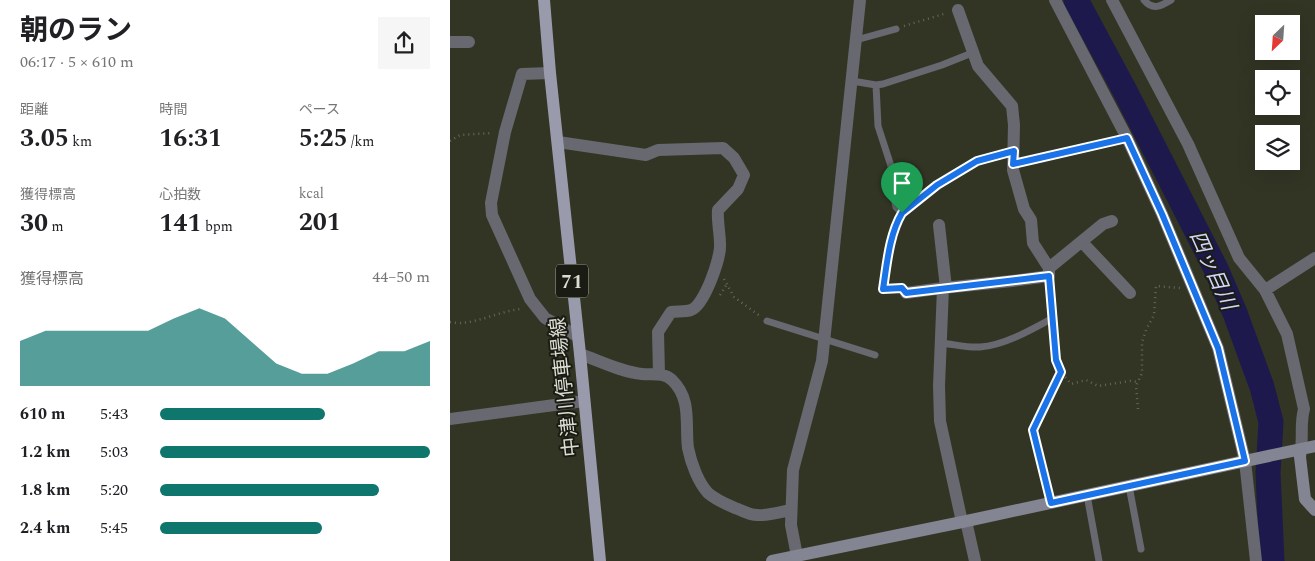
<!DOCTYPE html>
<html lang="ja">
<head>
<meta charset="utf-8">
<style>
  body { margin:0; font-family:Spectral,"Noto Sans JP",serif; background:#f6f6f6; color:#202124; height:100vh; display:flex; flex-direction:column; font-size:19px; white-space:nowrap }
  * { box-sizing:border-box; margin:0 }
  p { font-size:16px; color:#757577 }
  .icon { flex:none; width:28px; height:28px; fill:none; stroke:currentColor; stroke-width:2; stroke-linecap:round; stroke-linejoin:round }
  .map { position:relative; flex:1; overflow:hidden }
  .details { display:flex; flex-direction:column; background:#fff; width:450px }
  .details>* { flex:none }
  .needle { width:32px; rotate:205deg }
  .tools { position:absolute; left:805px; top:15px; display:grid; gap:10px }
  .tools a { display:grid; place-items:center; width:45px; height:45px; border-radius:0px; background:#fff; box-shadow:0 5px 20px #0002; font-size:25px }
  .pin { position:absolute; display:grid; place-items:center; width:42px; height:42px; color:#fff; margin:-51px -21px; border-radius:50% 50% 50% 0; rotate:-45deg; box-shadow:0 0 5px #0007 }
  .pin .icon { rotate:45deg }
  .round { display:grid; place-items:center; flex:none; width:52px; height:52px; border-radius:0px; background:#f6f6f6 }
  .headline { display:flex; align-items:center; justify-content:space-between; height:85px; padding:0 20px }
  h1 { font-size:28px; font-weight:700; line-height:38px }
  .metrics { display:grid; grid-template-columns:repeat(3,1fr); gap:8px; height:85px; padding:5px 20px }
  .metrics div { display:grid; align-content:center }
  .metrics b { font-size:25px; font-weight:700 }
  .metrics small { font-size:14px; font-weight:400 }
  .metrics p { font-size:14px }
  .chart { height:140px; padding:10px 20px }
  .chart p { display:flex; justify-content:space-between }
  .chart svg { width:100%; height:90px; margin-top:5px; fill:#0f766e; opacity:.7 }
  ul { padding:0 20px; list-style:none; font-size:16px }
  li { display:grid; grid-template-columns:80px 60px 1fr; align-items:center; height:38px }
  li i { height:12px; border-radius:6px; background:#0f766e }
  main { display:flex; flex:1; min-height:0 }
  .map>svg:first-child { display:block }
  .lines { fill:none; stroke-linecap:round; stroke-linejoin:round }
  .river { stroke:#1d194d; stroke-width:25 }
  .path { stroke:#656859; stroke-width:2.5; stroke-dasharray:1 4; stroke-linecap:butt }
  .lane { stroke:#676870; stroke-width:7 }
  .street { stroke:#676870; stroke-width:12 }
  .secondary { stroke:#838592; stroke-width:12 }
  .primary { stroke:#999bac; stroke-width:12 }
  .route-casing { stroke:#fff; stroke-width:10 }
  .route { stroke:#1a73e8; stroke-width:6 }
  .labels { text-anchor:middle; stroke-width:4; stroke-linejoin:round; paint-order:stroke }
  .shield { fill:#1a1c14; stroke:#a1a399; stroke-width:1 }
  .shield-label { font-size:19px; font-weight:bold; fill:#dbddd2 }
  .street-label { font-size:20px; fill:#dbddd2; stroke:#1a1c14 }
  .water-label { font-size:21px; font-style:italic; fill:#d1d5f8; stroke:#1a1c14 }
</style>
</head>
<body>
<main>
<section class="details">
<div class="headline"><div><h1>朝のラン</h1><p>06:17 · 5 × 610 m</p></div><a class="round"><svg class="icon" aria-label="share" viewBox="0 0 24 24"><path d="M12 15V3M7 8l5-5 5 5M5 13v7h14v-7"/></svg></a></div>
<div class="metrics">
<div><p>距離</p><b>3.05<small> km</small></b></div>
<div><p>時間</p><b>16:31</b></div>
<div><p>ペース</p><b>5:25<small> /km</small></b></div>
</div>
<div class="metrics">
<div><p>獲得標高</p><b>30<small> m</small></b></div>
<div><p>心拍数</p><b>141<small> bpm</small></b></div>
<div><p>kcal</p><b>201</b></div>
</div>
<div class="chart"><p><span>獲得標高</span>44–50 m</p>
<svg viewBox="0 0 160 44" preserveAspectRatio="none"><path d="M0 44V22L10 17L20 17L30 17L40 17L50 17L60 11L70 6L80 11L90 22L100 33L110 38L120 38L130 33L140 27L150 27L160 22V44z"/></svg>
</div>
<ul>
<li><b>610 m</b>5:43<i style="width:61%"></i></li>
<li><b>1.2 km</b>5:03<i style="width:100%"></i></li>
<li><b>1.8 km</b>5:20<i style="width:81%"></i></li>
<li><b>2.4 km</b>5:45<i style="width:60%"></i></li>
</ul>
</section>
<div class="map">
<svg width="865" height="561" viewBox="0 0 865 561">
  <rect width="100%" height="100%" fill="#323524"/>
  <g class="lines">
    <path class="river" d="M 626,0 L 675,91 L 766,269 L 785,313 L 812,387 L 821,422 L 818,473 L 822,561"/>
    <path class="path" d="M 454,26 L 497,13
      M 0,141 L 10,135 L 42,133
      M 576,161 L 666,141
      M 274,279 L 284,297 L 310,316
      M 600,287 L 602,309
      M 270,295 L 277,284
      M 0,322 C 21,327 48,311 71,309
      M 604,330 L 606,359 L 609,370 L 621,384 L 636,380 L 648,386 L 680,381 L 688,382
      M 688,409 L 686,386 L 692,373 L 692,342 L 696,330 L 704,315 L 706,286 L 730,288
      M 598,492 L 583,430 L 611,373"/>
    <path class="lane" d="M 694,0 C 703,11 711,6 721,0
      M 406,40 L 446,29
      M 402,81 L 426,85 L 428,126 L 441,166 L 441,184 L 446,207 L 452,213
      M 426,85 L 433,84 L 492,65 L 522,53
      M 456,293 L 452,288 L 433,289 C 437,264 439,235 452,213 L 487,185 L 527,161 L 564,151
      M 317,321 L 425,355
      M 491,343 C 503,344 517,348 530,347 C 553,346 583,329 603,318
      M 679,486 L 691,549
      M 637,495 L 649,561"/>
    <path class="street" d="M 605,0 L 677,138 L 712,214 L 768,348 L 795,461 L 806,561
      M 662,0 L 738,144 L 789,258 L 815,290 L 837,334 L 854,409 C 850,424 853,434 851,449
      M 508,10 L 528,66 L 562,106 L 564,125 L 563,170 L 574,209 L 581,220 L 583,243 L 599,268 L 599,276 L 562,281 L 493,288 L 489,386 L 490,421 L 512,522
      M 0,42 L 19,42
      M 100,73 L 72,74 L 55,132 L 41,203 L 42,215 L 80,299 L 95,318 L 127,336
      M 108,142 L 196,155 L 208,150 L 273,148 L 284,158 L 294,175 L 288,189 L 268,210 C 267,221 270,233 270,244 C 271,258 254,306 241,310 C 235,312 227,311 221,312 L 208,332 L 209,374
      M 489,225 L 496,288
      M 632,242 L 680,293
      M 599,268 L 653,224 L 662,221
      M 815,290 L 865,258
      M 456,293 L 493,288
      M 130,354 C 150,361 171,372 192,374 C 203,375 213,372 222,380 C 242,399 235,424 238,448 C 241,463 248,482 258,493 C 266,500 276,504 285,508 C 292,510 299,515 307,515 C 317,516 330,512 341,510
      M 0,419 L 134,401
      M 516,521 L 525,561
      M 347,556 L 341,525 L 343,470 L 372,361 L 410,0"/>
    <path class="secondary" d="M 851,449 L 850,457 L 855,499 L 865,510
      M 322,561 L 512,522 L 865,446"/>
    <path class="primary" d="M 94,0 L 100,73 L 130,354 L 150,561"/>
  </g>
  <g class="lines">
    <defs>
      <path id="route" d="M 677,138 L 712,214 L 768,348 L 795,461 L 601,503 L 583,430 L 611,372 L 606,360 L 599,276 L 456,293 L 452,288 L 433,289 C 437,264 439,235 452,213 L 487,185 L 527,161 L 564,151 L 563,164 Z"/>
    </defs>
    <use href="#route" class="route-casing"/>
    <use href="#route" class="route"/>
  </g>
  <g class="labels">
    <rect class="shield" x="106" y="264.5" width="32" height="33" rx="4"/>
    <g class="shield-label">
      <text x="122" y="288">71</text>
    </g>
    <g class="street-label">
      <text transform="translate(114 387) rotate(-96)" y="7">中津川停車場線</text>
    </g>
    <g class="water-label">
      <text transform="translate(763 270) rotate(66)" y="7">四ッ目川</text>
    </g>
  </g>
</svg>
<div class="tools">
<a><svg class="needle" viewBox="-14 -14 28 28"><path d="M0-13l5 13h-10z" fill="#e53935"/><path d="M0 13l5-13h-10z" fill="#757577"/></svg></a>
<a><svg class="icon" aria-label="locate" viewBox="0 0 24 24"><circle cx="12" cy="12" r="6"/><path d="M12 2v4M12 18v4M2 12h4M18 12h4"/></svg></a>
<a><svg class="icon" aria-label="layers" viewBox="0 0 24 24"><path d="M12 4l9 5-9 5-9-5zM3 14l9 5 9-5"/></svg></a>
</div>
<div class="pin" style="left:452px;top:213px;background:#1e9e55"><svg class="icon" aria-label="arrive" viewBox="0 0 24 24"><path d="M6 21V4h12l-3 4 3 4H6"/></svg></div>
</div>
</main>
</body>
</html>
